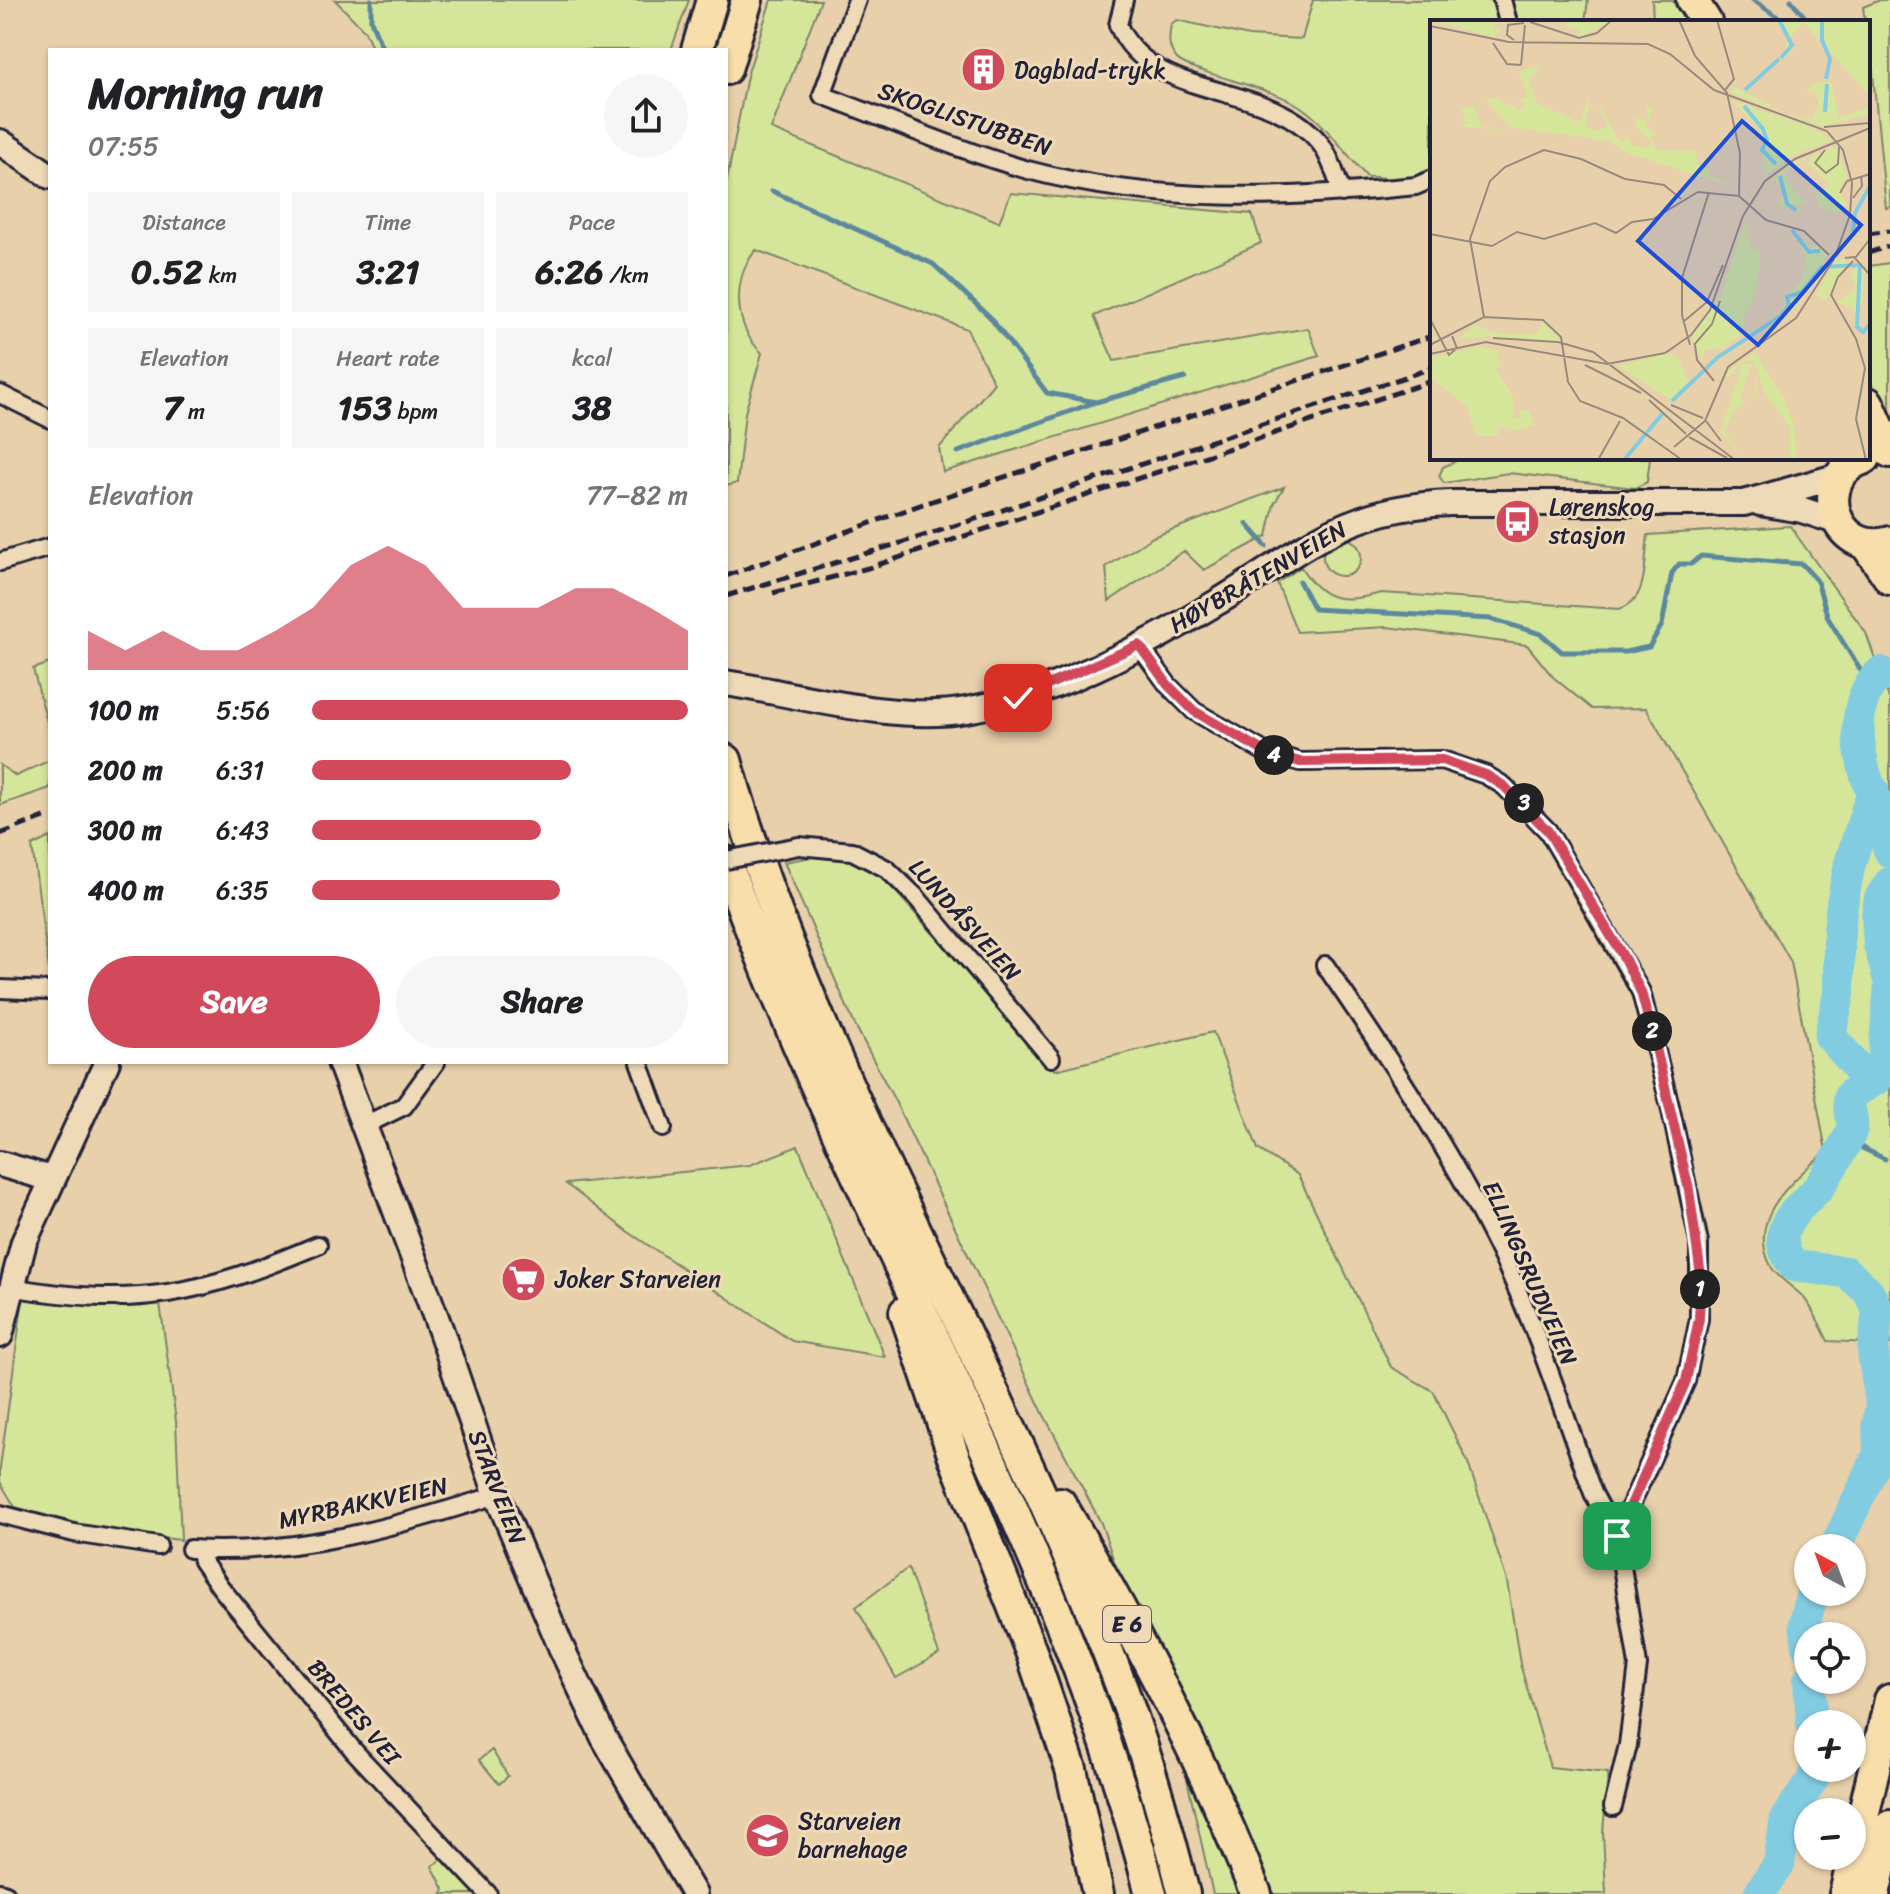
<!DOCTYPE html>
<html lang="en">
<head>
<meta charset="utf-8">
<style>
  body { margin:0; font-family:Sriracha,sans-serif; background:#f6f6f6; color:#202124; height:100vh; display:flex; flex-direction:column; font-size:30px; white-space:nowrap }
  * { box-sizing:border-box; margin:0 }
  p { font-size:26px; color:#757577 }
  .icon { flex:none; width:44px; height:44px; fill:none; stroke:currentColor; stroke-width:2; stroke-linecap:round; stroke-linejoin:round }
  .map { position:relative; flex:1; overflow:hidden }
  .sheet { position:absolute; left:48px; top:48px; width:680px; height:1016px; display:flex; flex-direction:column; background:#fff; border-radius:0px; box-shadow:0 2px 6px #0004 }
  .sheet>* { flex:none }
  .needle { width:52px; rotate:319deg }
  .controls { position:absolute; left:1794px; top:1534px; display:grid; gap:16px }
  .controls a { display:grid; place-items:center; width:72px; height:72px; border-radius:50%; background:#fff; box-shadow:0 2px 6px #0004; font-size:40px }
  .pin { position:absolute; display:grid; place-items:center; width:68px; height:68px; color:#fff; margin:-34px; border-radius:16px; box-shadow:0 4px 12px #0006 }
  .km { position:absolute; width:40px; height:40px; margin:-20px; border-radius:50%; background:#222; color:#fff; font-size:22px; line-height:40px; text-align:center }
  .round { display:grid; place-items:center; flex:none; width:84px; height:84px; border-radius:42px; background:#f6f6f6 }
  .head { display:flex; align-items:center; justify-content:space-between; height:136px; padding:0 40px }
  h1 { font-size:44px; font-weight:700; line-height:60px }
  .stats { display:grid; grid-template-columns:repeat(3,1fr); gap:12px; height:136px; padding:8px 40px }
  .stats div { display:grid; align-content:center; border-radius:0px; background:#f6f6f6; text-align:center }
  .stats b { font-size:34px; font-weight:700 }
  .stats small { font-size:22px; font-weight:400 }
  .stats p { font-size:22px }
  .chart { height:224px; padding:16px 40px }
  .chart p { display:flex; justify-content:space-between }
  .chart svg { width:100%; height:144px; margin-top:8px; fill:#d1495b; opacity:.7 }
  .action { display:flex; gap:16px; margin-top:auto; padding:16px 40px }
  .action a { flex:1; height:92px; border-radius:48px; background:#d1495b; color:#fff; font-size:32px; font-weight:700; line-height:92px; text-align:center }
  .action a+a { background:#f6f6f6; color:#202124 }
  ul { padding:0 40px; list-style:none; font-size:26px }
  li { display:grid; grid-template-columns:128px 96px 1fr; align-items:center; height:60px }
  li i { height:20px; border-radius:10px; background:#d1495b }
  .map>svg:first-child { display:block }
  .green { fill:#d5e69a; stroke:#7c846a; stroke-width:2 }
  .lines { fill:none; stroke-linecap:round; stroke-linejoin:round }
  .stream { stroke:#5c889f; stroke-width:5 }
  .river { stroke:#82cce2; stroke-width:32 }
  .street-casing { stroke:#22223b; stroke-width:22 }
  .secondary-casing { stroke:#22223b; stroke-width:30 }
  .highway-casing { stroke:#22223b; stroke-width:36 }
  .street { stroke:#efdab8; stroke-width:16 }
  .secondary { stroke:#efdab8; stroke-width:24 }
  .highway { stroke:#f8deab; stroke-width:30 }
  .rail { stroke:#22223b; stroke-width:5; stroke-dasharray:12 6; stroke-linecap:butt }
  .street-bridge-casing { stroke:#22223b; stroke-width:22; stroke-linecap:butt }
  .street-bridge { stroke:#efdab8; stroke-width:16 }
  .route-casing { stroke:#fff; stroke-width:16 }
  .route { stroke:#d1495b; stroke-width:10 }
  .labels { text-anchor:middle; stroke-width:6; stroke-linejoin:round; paint-order:stroke }
  .shield { fill:#efdab8; stroke:#605960; stroke-width:2 }
  .shield-label { font-size:22px; font-weight:bold; fill:#22223b }
  .poi-label { font-size:24px; fill:#22223b; stroke:#efdab8; text-anchor:start }
  .street-label { font-size:24px; fill:#22223b; stroke:#efdab8 }
  .inset-river { fill:none; stroke:#82cce2; stroke-width:4 }
  .inset-road { fill:none; stroke:#998a7e; stroke-width:2 }
  .view { fill:#1d4ed8; fill-opacity:0.15; stroke:#1d4ed8; stroke-width:4 }
  .inset-edge { fill:none; stroke:#22223b; stroke-width:4 }
</style>
</head>
<body>
<div class="map">
<svg width="1890" height="1894" viewBox="0 0 1890 1894">
  <rect width="100%" height="100%" fill="#e8d0ab"/>
  <filter id="ink" filterUnits="userSpaceOnUse"><feTurbulence type="fractalNoise" baseFrequency=".0125" numOctaves="2"/><feDisplacementMap in="SourceGraphic" scale="16" xChannelSelector="R" yChannelSelector="G"/><feConvolveMatrix kernelMatrix="1 2 1 2 8 2 1 2 1" color-interpolation-filters="sRGB"/></filter>
  <g filter="url(#ink)">
    <path class="green" d="M 335,0 L 689,0 L 671,50 L 373,50 L 365,31 Z
      M 771,0 L 821,0 L 771,129 L 999,222 L 1011,193 L 1252,214 L 1261,243 L 1094,316 L 1114,361 L 1308,328 L 1319,356 L 943,472 L 939,448 L 994,383 L 967,329 L 756,250 C 731,279 734,328 762,353 L 745,413 L 737,483 L 726,486 L 726,185 L 747,76 Z
      M 1313,0 L 1588,0 L 1585,22 L 1432,22 L 1432,180 C 1409,189 1391,175 1367,177 C 1345,153 1326,123 1298,105 C 1273,88 1190,72 1177,59 C 1167,48 1169,37 1171,24 L 1177,20 L 1249,36 L 1302,39 Z
      M 1652,0 L 1672,0 L 1685,22 L 1653,22 Z
      M 1880,0 L 1890,0 L 1890,207 L 1886,208 L 1868,22 L 1865,22 L 1863,7 Z
      M 1890,263 L 1890,423 C 1857,379 1868,318 1868,266 Z
      M 1462,458 L 1650,458 L 1647,482 L 1635,488 L 1509,473 L 1444,483 L 1439,476 L 1443,467 Z
      M 1284,487 L 1274,504 L 1267,536 L 1204,570 L 1184,551 L 1109,601 L 1106,567 L 1153,537 Z
      M 1790,526 L 1866,633 L 1890,701 L 1890,1344 L 1828,1341 C 1821,1327 1814,1310 1804,1298 C 1795,1288 1779,1279 1772,1268 C 1744,1218 1793,1181 1826,1151 L 1791,962 L 1646,708 L 1592,709 L 1553,677 L 1527,645 L 1387,627 L 1297,632 L 1277,583 L 1301,567 C 1323,604 1344,602 1382,593 L 1619,609 C 1649,601 1644,561 1648,535 Z
      M1323 557a19 19 0 1 1 38 0a19 19 0 1 1-38 0Z
      M 50,663 L 50,733 L 33,669 Z
      M 50,760 L 50,788 L 0,805 L 0,765 L 16,776 Z
      M 50,837 L 50,976 L 32,846 Z
      M 835,853 L 870,863 L 1055,1070 L 1213,1032 L 1258,1149 L 1298,1175 L 1391,1367 L 1433,1391 L 1467,1460 L 1507,1581 L 1520,1664 L 1550,1767 L 1608,1773 L 1603,1832 L 1606,1894 L 1213,1894 L 1185,1770 L 1101,1523 L 1043,1413 L 896,1103 L 854,1023 L 784,862 Z
      M 798,1146 L 885,1357 L 792,1341 L 627,1231 L 566,1184 L 750,1165 Z
      M 28,1295 L 94,1305 L 160,1303 L 176,1421 L 181,1540 L 96,1530 L 15,1507 L 0,1482 L 0,1468 L 23,1298 Z
      M 908,1568 L 939,1654 L 896,1678 L 856,1607 Z
      M 492,1750 L 508,1776 L 499,1784 L 479,1760 Z
      M 445,1858 L 476,1894 L 442,1894 L 444,1889 L 432,1866 Z"/>
    <g class="lines">
      <path class="stream" d="M 371,0 L 371,21 L 383,50
        M 1753,0 L 1785,22
        M 1791,0 L 1809,22
        M 772,191 L 933,264 L 989,316 L 1047,393 L 1096,402 L 1185,378
        M 958,452 L 1093,403
        M 1247,524 L 1266,546
        M 1299,581 L 1314,609 L 1491,619 L 1541,634 L 1562,652 L 1625,652 L 1649,647 L 1662,625 L 1672,573 L 1679,564 L 1691,564 L 1701,556 L 1802,564 L 1817,581 L 1828,618 L 1869,684
        M 1846,1140 L 1885,1159"/>
      <path class="river" d="M 1890,676 L 1881,672 C 1852,699 1856,741 1866,776 C 1870,790 1879,802 1883,816 C 1887,829 1883,839 1890,852
        M 1864,1086 L 1858,1068 L 1830,1036 L 1839,994 L 1839,930 L 1842,904 L 1850,863 L 1873,790
        M 1835,1548 L 1879,1454 L 1878,1424 L 1881,1404 L 1873,1351 L 1878,1310 L 1868,1291 L 1846,1272 L 1794,1266 C 1765,1230 1798,1210 1819,1187 C 1825,1179 1847,1142 1851,1132 C 1856,1121 1846,1108 1850,1095 L 1878,1078 L 1883,1069 L 1890,983 L 1879,945 L 1877,916 L 1880,898 L 1890,883
        M 1808,1647 L 1805,1624 L 1812,1592
        M 1809,1680 L 1812,1724
        M 1759,1894 L 1779,1864 L 1786,1818 L 1812,1781 L 1816,1768"/>
      <defs>
        <path id="street" d="M 857,0 L 822,95 C 890,120 959,151 1028,170 C 1155,204 1287,199 1416,186 L 1432,179
          M 1124,0 L 1118,25 C 1152,104 1269,79 1320,143 C 1331,157 1336,177 1342,193
          M 1502,0 L 1508,22
          M 0,394 L 50,419
          M 0,562 L 50,547
          M 1139,645 L 1168,685 L 1194,711 L 1263,751 L 1300,762 L 1442,760 L 1486,775 L 1504,786 L 1548,831 L 1641,992 L 1670,1106 L 1699,1242 L 1699,1319 L 1686,1381 L 1617,1536 L 1638,1665 L 1628,1745 L 1613,1807
          M 799,846 L 852,851 L 887,869 L 917,898 L 1051,1058
          M 1325,965 C 1388,1057 1450,1150 1499,1250 C 1537,1328 1563,1412 1593,1493 L 1602,1510 L 1621,1525
          M 0,989 L 50,991
          M 639,1062 L 663,1128
          M 365,1125 L 404,1106 L 436,1062
          M 10,1287 C 138,1309 200,1295 318,1245
          M 0,1514 L 74,1533 L 158,1546
          M 190,1549 C 295,1556 398,1526 497,1495
          M 199,1550 L 202,1561 L 221,1588 L 354,1751 L 488,1894
          M 0,1892 L 6,1894"/>
        <path id="secondary" d="M 0,142 L 50,176
          M 1760,503 L 1802,510 L 1836,521
          M 726,683 C 796,694 897,723 966,710 C 1054,695 1140,649 1216,603 C 1303,551 1343,507 1451,503 L 1744,503 L 1839,476
          M 340,1062 L 441,1331 L 497,1495 L 561,1647 L 604,1738 L 694,1894
          M 0,1164 L 52,1179
          M 0,1335 L 24,1242 L 107,1062"/>
        <path id="highway" d="M 1692,0 L 1706,22
          M 697,50 L 712,0
          M 726,69 L 747,0
          M 1868,403 L 1890,452
          M 1865,458 C 1809,476 1833,559 1890,542
          M 1865,543 L 1890,579
          M 726,760 C 819,1087 1006,1376 1124,1694 C 1148,1759 1167,1826 1184,1894
          M 726,862 C 850,1213 1059,1531 1151,1894
          M 905,1312 L 954,1457 L 1032,1654 L 1071,1769 L 1098,1894
          M 1060,1503 C 1132,1625 1204,1762 1256,1894
          M 1845,1894 L 1890,1700
          M 1874,1894 L 1890,1826"/>
      </defs>
      <use href="#street" class="street-casing"/>
      <use href="#secondary" class="secondary-casing"/>
      <use href="#highway" class="highway-casing"/>
      <use href="#street" class="street"/>
      <use href="#secondary" class="secondary"/>
      <use href="#highway" class="highway"/>
      <path class="rail" d="M 1868,234 L 1890,231
        M 1868,253 L 1890,246
        M 726,576 L 920,505 L 1432,336
        M 773,593 L 868,568 L 1432,381
        M 726,596 L 936,532 L 1432,368
        M 0,834 L 50,815"/>
      <defs>
        <path id="street-bridge" d="M 726,860 L 799,846"/>
      </defs>
      <use href="#street-bridge" class="street-bridge-casing"/>
      <use href="#street-bridge" class="street-bridge"/>
    </g>
  </g>
  <g class="lines" filter="url(#ink)">
    <defs>
      <path id="route" d="M 1018,698 L 1139,645 L 1168,685 L 1194,711 L 1263,751 L 1300,762 L 1442,760 L 1486,775 L 1504,786 L 1548,831 L 1624,958 L 1641,992 L 1655,1044 L 1689,1190 L 1701,1276 L 1699,1319 L 1686,1381 L 1617,1536"/>
    </defs>
    <use href="#route" class="route-casing"/>
    <use href="#route" class="route"/>
  </g>
  <defs>
    <symbol id="building-disc" viewBox="-11 -11 22 22"><circle r="9.5" fill="#d1495b" stroke="#efdab8"/><path d="M-4-6H4V6H1V3H-1V6H-4ZM-2.5-4.3h1.7v1.8h-1.7ZM.8-4.3h1.7v1.8H.8ZM-2.5-1h1.7V.8h-1.7ZM.8-1h1.7V.8H.8Z" fill="#fff"/></symbol>
    <symbol id="bus-disc" viewBox="-11 -11 22 22"><circle r="9.5" fill="#d1495b" stroke="#efdab8"/><path d="M-5-6H5V4H4V6H2V4H-2V6H-4V4H-5ZM-3.5-4V0h7V-4ZM-3.5 1.2v1.5H-2V1.2ZM2 1.2v1.5H3.5V1.2Z" fill="#fff"/></symbol>
    <symbol id="supermarket-disc" viewBox="-11 -11 22 22"><circle r="9.5" fill="#d1495b" stroke="#efdab8"/><path d="M-6-5.5h2.5l.6 2H6L4.5 2H-2.5L-4.4-4H-6ZM-1.5 3.2a1.3 1.3 0 1 0 .1 0ZM3 3.2a1.3 1.3 0 1 0 .1 0Z" fill="#fff"/></symbol>
    <symbol id="school-disc" viewBox="-11 -11 22 22"><circle r="9.5" fill="#d1495b" stroke="#efdab8"/><path d="M0-5L7-2L0 1L-7-2ZM-4 1L0 2.5L4 1V4Q0 6-4 4Z" fill="#fff"/></symbol>
  </defs>
  <g fill-rule="evenodd">
    <use href="#building-disc" x="958" y="44" width="51" height="51"/>
    <use href="#bus-disc" x="1492" y="496" width="51" height="51"/>
    <use href="#supermarket-disc" x="498" y="1254" width="51" height="51"/>
    <use href="#school-disc" x="742" y="1810" width="51" height="51"/>
  </g>
  <g class="labels">
    <rect class="shield" x="1103" y="1606" width="48" height="36" rx="6"/>
    <g class="shield-label">
      <text x="1127" y="1632">E 6</text>
    </g>
    <g class="poi-label">
      <text x="1014" y="78">Dagblad-trykk</text>
      <text x="1549" y="515">Lørenskog<tspan x="1549" dy="28">stasjon</tspan></text>
      <text x="555" y="1287">Joker Starveien</text>
      <text x="798" y="1829">Starveien<tspan x="798" dy="28">barnehage</tspan></text>
    </g>
    <g class="street-label">
      <text transform="translate(965 119) rotate(19)" y="8">SKOGLISTUBBEN</text>
      <text transform="translate(1258 577) rotate(-30)" y="8">HØYBRÅTENVEIEN</text>
      <text transform="translate(965 920) rotate(48)" y="8">LUNDÅSVEIEN</text>
      <text transform="translate(1530 1273) rotate(66)" y="8">ELLINGSRUDVEIEN</text>
      <text transform="translate(497 1487) rotate(69)" y="8">STARVEIEN</text>
      <text transform="translate(363 1503) rotate(-12)" y="8">MYRBAKKVEIEN</text>
      <text transform="translate(354 1712) rotate(50)" y="8">BREDES VEI</text>
    </g>
  </g>
  <g transform="translate(1430 20)">
    <rect width="440" height="440" fill="#e8d0ab"/>
    <path d="M 0,0 L 66,0 L 64,9 L 71,10 L 64,17 ZM 141,0 L 177,0 L 180,2 L 150,17 L 149,10 L 134,5 ZM 349,0 L 440,0 L 440,76 L 373,2 L 359,18 L 363,29 L 352,40 L 359,17 ZM 105,46 L 111,49 L 100,56 L 100,63 L 108,84 L 149,102 L 160,77 L 155,105 L 165,111 L 178,107 L 169,88 L 163,89 L 170,86 L 188,119 L 195,123 L 196,112 L 201,124 L 214,128 L 221,126 L 221,120 L 208,110 L 204,97 L 218,101 L 217,84 L 223,90 L 216,106 L 226,115 L 221,117 L 227,130 L 265,131 L 271,151 L 281,147 L 278,154 L 300,166 L 200,134 L 179,121 L 82,107 L 56,81 L 62,77 L 90,90 L 95,87 L 89,80 L 98,77 L 89,52 ZM 401,62 L 409,98 L 440,87 L 440,94 L 395,106 L 383,103 L 298,72 L 304,67 L 358,94 L 383,99 L 389,81 L 386,73 L 377,70 L 385,63 ZM 300,80 L 378,106 L 403,120 L 362,136 L 335,155 L 330,108 ZM 43,86 L 52,107 L 97,111 L 36,107 L 31,105 L 36,104 L 31,89 ZM 407,126 L 417,159 L 410,170 L 416,184 L 408,192 L 389,187 L 384,168 L 392,175 L 398,163 L 380,146 L 379,137 L 354,152 L 363,170 L 379,184 L 363,185 L 376,196 L 346,183 L 355,175 L 346,159 L 330,171 L 362,143 ZM 316,199 L 320,227 L 332,233 L 325,274 L 313,298 L 316,301 L 309,316 L 292,328 L 275,330 L 271,340 L 262,317 L 290,278 ZM 361,208 L 381,229 L 387,226 L 396,233 L 390,255 L 358,290 L 354,279 L 372,260 L 377,237 ZM 412,239 L 418,242 L 396,281 L 386,275 L 403,243 ZM 428,245 L 435,252 L 432,283 L 424,295 L 423,288 L 407,282 L 426,268 L 421,256 ZM 112,301 L 132,322 L 60,316 L 27,320 L 46,305 L 64,313 L 107,314 ZM 46,327 L 67,330 L 70,346 L 65,347 L 84,379 L 84,398 L 90,398 L 91,389 L 99,391 L 104,405 L 83,411 L 71,406 L 67,416 L 46,416 L 37,386 L 0,357 L 0,338 ZM 324,332 L 354,379 L 364,405 L 366,440 L 360,440 L 360,407 L 334,371 L 324,341 L 315,340 L 297,358 L 295,353 ZM 239,333 L 249,339 L 260,365 L 243,381 L 188,346 ZM 322,343 L 310,378 L 314,383 L 326,373 L 325,350 L 328,373 L 304,390 L 294,411 L 314,440 L 291,412 L 312,345 Z" fill="#d5e69a"/>
    <path class="inset-river" d="M 349,0 L 362,25 L 351,38M 392,0 L 392,20 L 400,39 L 396,59M 315,70 L 349,39M 314,86 L 333,109 L 337,120 L 332,130 L 346,144M 395,92 L 397,64M 350,156 L 357,184 L 366,190M 362,210 L 379,232 L 390,231M 423,212 L 425,193 L 440,166M 242,381 L 288,337 L 351,296 L 359,286 L 357,277 L 372,272 L 392,247 L 430,245 L 427,307 L 433,312 L 440,304M 194,440 L 233,393"/>
    <path class="inset-road" d="M 287,0 L 304,59 L 295,70M 100,2 L 149,18 L 167,13 L 182,0M 0,6 L 79,22 L 218,24 L 240,34 L 284,70 L 397,111 L 413,130 L 422,163 L 420,195 L 406,234M 84,20 L 77,15 L 78,5 L 94,3M 63,23 L 77,44 L 91,45M 91,45 L 95,5M 394,107 L 440,103M 395,130 L 385,143 L 396,153 L 408,144 L 409,127M 410,173 L 417,161 L 440,154M 309,176 L 336,200 L 374,211 L 399,235M 423,178 L 432,166 L 431,156M 0,214 L 62,226 L 87,212 L 114,219 L 165,203 L 186,213 L 202,202 L 223,199 L 268,172 L 309,176 L 310,133 L 297,73 L 265,36 L 249,0M 415,238 L 424,237 L 440,255M 425,238 L 440,219M 423,241 L 408,257 L 401,275 L 426,319 L 435,348 L 426,399 L 436,440M 54,297 L 40,219 L 60,161 L 75,147 L 114,130 L 151,139 L 195,159 L 234,165 L 251,179M 0,299 L 19,335 L 27,328 L 22,316M 253,302 L 277,282 L 293,245M 63,318 L 128,322 L 163,332 L 305,440M 0,325 L 54,297 L 113,300 L 131,317 L 138,362 L 150,381 L 193,398 L 252,440M 260,325 L 252,295 L 252,258 L 279,172M 264,325 L 282,304 L 290,281M 265,325 L 267,340 L 284,361M 0,334 L 56,322 L 177,344 L 235,333 L 261,315 L 280,290 L 313,196 L 335,161 L 365,139 L 440,108M 155,345 L 211,373M 219,380 L 256,414M 241,385 L 273,398M 276,401 L 291,421M 259,417 L 297,438M 244,427 L 275,401 L 298,347 L 366,298 L 404,239M 168,440 L 190,401"/>
    <path class="view" d="M 312,101 L 431,205 L 328,325 L 208,221 Z"/>
    <rect width="440" height="440" class="inset-edge"/>
  </g>
</svg>
<div class="controls">
<a><svg class="needle" viewBox="-14 -14 28 28"><path d="M0-13l5 13h-10z" fill="#e53935"/><path d="M0 13l5-13h-10z" fill="#757577"/></svg></a>
<a><svg class="icon" aria-label="locate" viewBox="0 0 24 24"><circle cx="12" cy="12" r="6"/><path d="M12 2v4M12 18v4M2 12h4M18 12h4"/></svg></a>
<a>+</a>
<a>−</a>
</div>
<div class="pin" style="left:1617px;top:1536px;background:#1e9e55"><svg class="icon" aria-label="arrive" viewBox="0 0 24 24"><path d="M6 21V4h12l-3 4 3 4H6"/></svg></div>
<div class="pin" style="left:1018px;top:698px;background:#d93025"><svg class="icon" aria-label="check" viewBox="0 0 24 24"><path d="M5 12l5 5 9-10"/></svg></div>
<b class="km" style="left:1700px;top:1289px">1</b>
<b class="km" style="left:1652px;top:1031px">2</b>
<b class="km" style="left:1524px;top:803px">3</b>
<b class="km" style="left:1274px;top:755px">4</b>
<section class="sheet">
<div class="head"><div><h1>Morning run</h1><p>07:55</p></div><a class="round"><svg class="icon" aria-label="share" viewBox="0 0 24 24"><path d="M12 15V3M7 8l5-5 5 5M5 13v7h14v-7"/></svg></a></div>
<div class="stats">
<div><p>Distance</p><b>0.52<small> km</small></b></div>
<div><p>Time</p><b>3:21</b></div>
<div><p>Pace</p><b>6:26<small> /km</small></b></div>
</div>
<div class="stats">
<div><p>Elevation</p><b>7<small> m</small></b></div>
<div><p>Heart rate</p><b>153<small> bpm</small></b></div>
<div><p>kcal</p><b>38</b></div>
</div>
<div class="chart"><p><span>Elevation</span>77–82 m</p>
<svg viewBox="0 0 160 44" preserveAspectRatio="none"><path d="M0 44V32L10 38L20 32L30 38L40 38L50 32L60 25L70 12L80 6L90 12L100 25L110 25L120 25L130 19L140 19L150 25L160 32V44z"/></svg>
</div>
<ul>
<li><b>100 m</b>5:56<i style="width:100%"></i></li>
<li><b>200 m</b>6:31<i style="width:69%"></i></li>
<li><b>300 m</b>6:43<i style="width:61%"></i></li>
<li><b>400 m</b>6:35<i style="width:66%"></i></li>
</ul>
<div class="action"><a>Save</a><a>Share</a></div>
</section>
</div>
</body>
</html>
